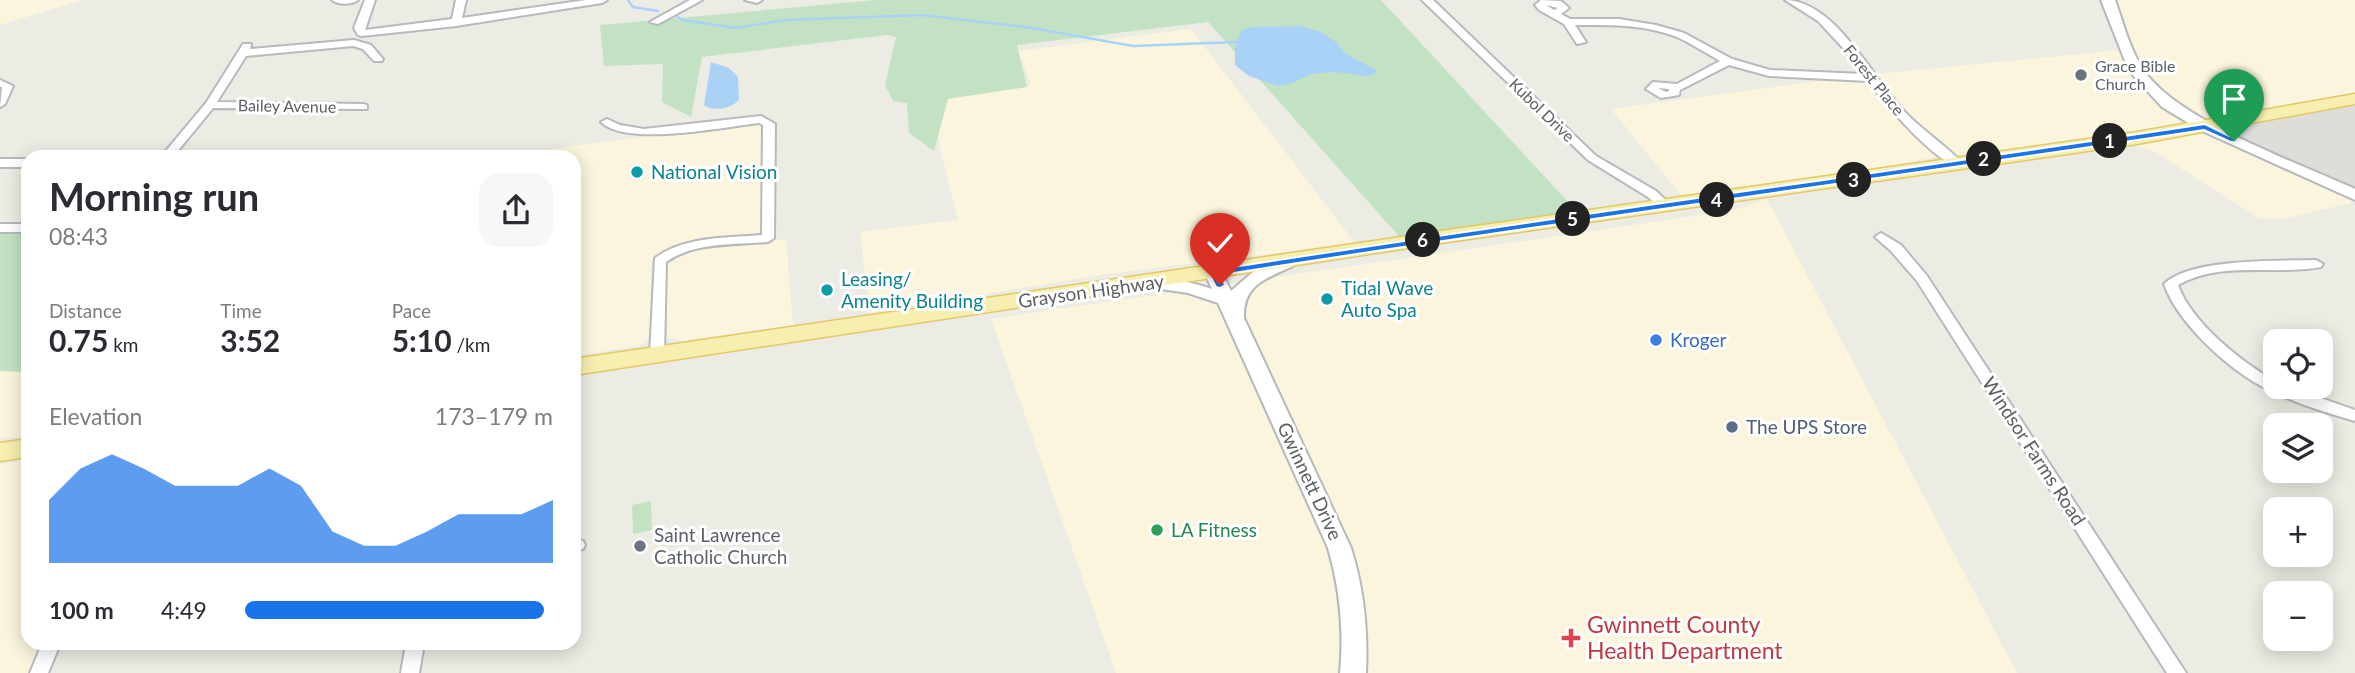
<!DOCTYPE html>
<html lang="en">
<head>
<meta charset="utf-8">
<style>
  body { margin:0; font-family:Lato,sans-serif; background:#f7f7f7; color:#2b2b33; height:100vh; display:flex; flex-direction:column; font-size:26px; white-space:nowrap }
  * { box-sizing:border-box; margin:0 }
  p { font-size:23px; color:#7c7c81 }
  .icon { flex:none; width:38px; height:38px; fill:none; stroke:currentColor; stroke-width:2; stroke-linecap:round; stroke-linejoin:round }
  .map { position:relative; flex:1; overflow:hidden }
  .drawer { position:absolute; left:21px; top:150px; width:560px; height:500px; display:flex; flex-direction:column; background:#fff; border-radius:21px; box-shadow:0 4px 18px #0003 }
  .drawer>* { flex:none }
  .buttons { position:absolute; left:2263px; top:329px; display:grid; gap:14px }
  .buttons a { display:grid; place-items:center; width:70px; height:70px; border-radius:14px; background:#fff; box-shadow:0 4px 18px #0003; font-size:35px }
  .pin { position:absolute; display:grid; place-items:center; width:60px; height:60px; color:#fff; margin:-72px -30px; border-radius:50% 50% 50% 0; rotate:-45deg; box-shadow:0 0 7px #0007 }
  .pin .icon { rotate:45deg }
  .km { position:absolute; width:35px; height:35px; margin:-18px; border-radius:50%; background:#222; color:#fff; font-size:19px; line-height:35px; text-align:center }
  .round { display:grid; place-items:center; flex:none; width:74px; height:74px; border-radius:21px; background:#f7f7f7 }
  .summary { display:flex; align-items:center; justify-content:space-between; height:119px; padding:0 28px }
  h1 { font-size:38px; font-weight:700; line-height:52px }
  .stats { display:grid; grid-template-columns:repeat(3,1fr); gap:10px; height:119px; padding:7px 28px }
  .stats div { display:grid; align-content:center }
  .stats b { font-size:30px; font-weight:700 }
  .stats small { font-size:19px; font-weight:400 }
  .stats p { font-size:19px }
  .chart { height:196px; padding:14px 28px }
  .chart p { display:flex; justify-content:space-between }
  .chart svg { width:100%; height:126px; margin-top:7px; fill:#1a73e8; opacity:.7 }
  ul { padding:0 28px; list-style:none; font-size:23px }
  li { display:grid; grid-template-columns:112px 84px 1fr; align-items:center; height:52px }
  li i { height:18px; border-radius:9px; background:#1a73e8 }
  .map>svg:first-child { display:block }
  .commercial { fill:#faf5dc }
  .industrial { fill:#dfddd8 }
  .green { fill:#c3e2c4 }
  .water { fill:#aad2f7 }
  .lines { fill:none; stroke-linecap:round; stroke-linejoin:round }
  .stream { stroke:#aad2f7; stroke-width:2.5 }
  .street-casing { stroke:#b6b9bd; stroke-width:4 }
  .secondary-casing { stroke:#b5b8bd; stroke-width:4 }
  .primary-casing { stroke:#e4c766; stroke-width:3 }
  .street { fill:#fff; fill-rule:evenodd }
  .secondary { fill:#fff; fill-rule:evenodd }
  .primary { fill:#f7efaf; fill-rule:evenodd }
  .route { fill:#1a73e8; stroke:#fff; stroke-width:2 }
  .worship-dot { fill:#6b7280; stroke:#fff; stroke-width:2.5 }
  .culture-dot { fill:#0f9aa8; stroke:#fff; stroke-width:2.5 }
  .shop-dot { fill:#3f7fe0; stroke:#fff; stroke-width:2.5 }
  .service-dot { fill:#5c6f8a; stroke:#fff; stroke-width:2.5 }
  .leisure-dot { fill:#2e9e5b; stroke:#fff; stroke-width:2.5 }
  .health-dot { fill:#e0444e; stroke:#fff; stroke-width:2.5 }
  .labels { text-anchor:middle; stroke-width:6; stroke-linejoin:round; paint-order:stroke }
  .far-worship-label { font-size:16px; fill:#5b616d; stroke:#fff; text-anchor:start }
  .far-street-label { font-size:16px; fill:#5c5f63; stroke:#fff }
  .culture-label { font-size:19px; fill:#0d838f; stroke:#fff; text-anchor:start }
  .street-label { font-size:19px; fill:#5c5f63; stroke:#fff }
  .shop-label { font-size:19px; fill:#366cbe; stroke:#fff; text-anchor:start }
  .service-label { font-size:19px; fill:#4e5e75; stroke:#fff; text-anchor:start }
  .leisure-label { font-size:19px; fill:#27864d; stroke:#fff; text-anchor:start }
  .worship-label { font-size:19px; fill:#5b616d; stroke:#fff; text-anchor:start }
  .near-health-label { font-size:23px; fill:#be3a42; stroke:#fff; text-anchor:start }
</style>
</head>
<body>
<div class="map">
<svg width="2355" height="673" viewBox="0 0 2355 673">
  <rect width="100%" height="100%" fill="#edece4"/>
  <path class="commercial" d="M 0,0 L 83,0 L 0,25 Z
    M 2100,0 L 2355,0 L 2355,202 L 2283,219 L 2259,218 L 2155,152 L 2124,142 L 1934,157 L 1690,206 L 1611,109 L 1855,76 L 2120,50 Z
    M 1191,29 L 1355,243 L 1107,274 L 870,313 L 860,232 L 958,220 L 928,98 L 1031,85 L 1018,51 Z
    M 758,122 L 763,124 L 763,230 L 754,236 L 683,244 L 658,254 L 651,261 L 650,335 L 645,342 L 638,346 L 574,356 L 574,158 L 496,156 Z
    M 1767,199 L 2017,673 L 1116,673 L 991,319 L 1694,216 L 1738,209 Z
    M 786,239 L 793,325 L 681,341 L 667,337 L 667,260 L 686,251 Z
    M 28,356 L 28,437 L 0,437 L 0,359 Z
    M 28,460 L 28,644 L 42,644 L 29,673 L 0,673 L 0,464 Z"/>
  <path class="industrial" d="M 2355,101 L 2355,198 L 2208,132 Z"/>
  <path class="green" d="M 876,0 L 1381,0 L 1583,218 L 1404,242 L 1208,22 L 1017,45 L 1027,87 L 948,99 L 934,151 L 909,133 L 907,103 L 893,101 L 885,85 L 896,37 L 887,35 L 702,57 L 691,117 L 662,102 L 663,64 L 604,66 L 600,25 Z
    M 28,232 L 28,372 L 0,371 L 0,233 Z
    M 651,501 L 652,530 L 633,534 L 632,505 Z"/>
  <path class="water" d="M 1300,26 L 1321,32 L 1336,42 L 1345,53 L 1379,72 L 1368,76 L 1335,72 L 1312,74 L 1290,84 L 1278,86 L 1249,76 L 1235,65 L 1235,48 L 1241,30 L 1253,27 Z
    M 711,62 L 729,68 L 738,77 L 739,100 C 730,109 714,112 704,105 Z"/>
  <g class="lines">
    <path class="stream" d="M 628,0 L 633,7 L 658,11
      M 676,16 L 683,20 L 735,28 L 786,20 L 923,15 L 1032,28 L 1133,46 L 1236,42"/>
    <defs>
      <path id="street" d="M 332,0 L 358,0 C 352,5 338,5 332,0 Z
        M 365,0 L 375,0 L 365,30 L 452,19 L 456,0 L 466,0 L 462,18 L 586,0 L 607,0 L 602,3 L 456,26 L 362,36 L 358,35 L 354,28 Z
        M 690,0 L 702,0 L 658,24 L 650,22 Z
        M 745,0 L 762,0 L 757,3 Z
        M 1422,0 L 1433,0 L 1596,156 L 1656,191 L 1672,206 L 1670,209 L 1662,209 L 1648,197 L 1588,160 Z
        M 1541,0 L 1561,1 L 1569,8 L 1561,14 L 1570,19 L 1619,19 L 1656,25 L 1684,33 L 1732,59 L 1770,70 L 1863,74 L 1843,48 L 1818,21 L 1785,0 C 1834,0 1873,78 1903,110 C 1921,130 1945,144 1963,164 L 1961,166 C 1940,169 1881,99 1868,81 L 1769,76 L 1729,65 L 1680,90 L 1679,95 L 1661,98 L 1646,89 L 1653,82 L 1677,84 L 1720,61 C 1706,53 1692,44 1677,37 C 1645,24 1609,25 1575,25 L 1586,42 L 1577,44 L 1564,24 L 1539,10 L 1535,5 ZM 1546,5 L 1558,8 L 1554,10 ZM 1658,88 L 1669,89 L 1669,91 L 1666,92 Z
        M 354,40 L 371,45 L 383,59 L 382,61 L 374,61 L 363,49 L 353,46 L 246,56 L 217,102 L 363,104 L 367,105 L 367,109 L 213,108 L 172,158 L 160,158 L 206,103 L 243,44 L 251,44 L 250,49 Z
        M 0,80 L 13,86 L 5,104 L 0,107 L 2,87 L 0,87 Z
        M 761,116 L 775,124 L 774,238 L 768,242 C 735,245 694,242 666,262 L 664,355 L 657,360 L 652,358 L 650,355 L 655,258 C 685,236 726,238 762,235 L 763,125 L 759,123 C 723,127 627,147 601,122 L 607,119 L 620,125 L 644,129 Z
        M 0,159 L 28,159 L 28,167 L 0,167 Z
        M 0,224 L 28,224 L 28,232 L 0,232 Z
        M 1881,233 L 1901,245 L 1927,276 L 2186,673 L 2167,673 L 1917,281 L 1891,251 L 1875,237 Z
        M 2316,260 L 2323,264 L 2321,267 C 2275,276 2222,260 2178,285 C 2191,322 2241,362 2275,381 L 2275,387 L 2289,387 L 2355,410 L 2355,421 C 2327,413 2295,403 2269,390 C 2231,372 2178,324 2164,284 C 2190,258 2279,261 2316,260 Z
        M 574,539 L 583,541 L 585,545 L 583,549 L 574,551 Z
        M 42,644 L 60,644 L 48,673 L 30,673 Z
        M 406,644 L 424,644 L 419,673 L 401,673 Z"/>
      <path id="secondary" d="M 2101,0 L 2115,0 C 2123,22 2130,50 2143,69 C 2175,120 2299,163 2355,189 L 2355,200 L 2200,130 L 2162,107 L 2129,71 Z
        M 1287,257 L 1293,258 L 1296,262 L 1293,266 C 1266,279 1243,284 1244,318 L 1351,548 C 1364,589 1368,630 1366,673 L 1340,673 C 1344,630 1340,589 1328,548 L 1218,303 L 1188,293 L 1141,286 L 1138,282 C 1149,270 1197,284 1212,289 L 1205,273 L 1214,268 L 1220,269 L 1231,291 L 1253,272 Z"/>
      <path id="primary" d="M 2355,94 L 2355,104 L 2137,144 L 1455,241 L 574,375 L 574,359 L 1455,229 L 2137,132 Z
        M 28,439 L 28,457 L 0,461 L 0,443 Z"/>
    </defs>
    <use href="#street" class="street-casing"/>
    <use href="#secondary" class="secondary-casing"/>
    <use href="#primary" class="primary-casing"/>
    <use href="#street" class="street"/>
    <use href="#secondary" class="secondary"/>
    <use href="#primary" class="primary"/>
  </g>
  <path class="route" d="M 2205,124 L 2239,141 L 2231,142 L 2204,130 C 1876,180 1548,223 1221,275 L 1225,285 L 1220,288 L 1216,287 L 1209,273 L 1214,270 C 1544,218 1875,174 2205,124 Z"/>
  <g class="worship-dot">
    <circle cx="2081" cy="75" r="7"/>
    <circle cx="640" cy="546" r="7"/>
  </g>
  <g class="culture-dot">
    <circle cx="637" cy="172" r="7"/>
    <circle cx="827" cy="290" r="7"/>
    <circle cx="1327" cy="299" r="7"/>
  </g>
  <circle class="shop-dot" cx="1656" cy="340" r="7"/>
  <circle class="service-dot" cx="1732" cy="427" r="7"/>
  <circle class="leisure-dot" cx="1157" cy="530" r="7"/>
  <path class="health-dot" d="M1567.5 627.5h7v7h7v7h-7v7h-7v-7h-7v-7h7z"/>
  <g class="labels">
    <g class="far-worship-label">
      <text x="2095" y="72">Grace Bible<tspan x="2095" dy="18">Church</tspan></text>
    </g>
    <g class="far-street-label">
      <text transform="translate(1874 80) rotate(51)" y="6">Forest Place</text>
      <text transform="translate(287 106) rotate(1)" y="6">Bailey Avenue</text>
      <text transform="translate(1542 110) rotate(44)" y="6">Kubol Drive</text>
    </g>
    <g class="culture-label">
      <text x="651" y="179">National Vision</text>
      <text x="841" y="286">Leasing/<tspan x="841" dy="22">Amenity Building</tspan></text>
      <text x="1341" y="295">Tidal Wave<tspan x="1341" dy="22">Auto Spa</tspan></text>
    </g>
    <g class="street-label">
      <text transform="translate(1091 291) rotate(-8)" y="7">Grayson Highway</text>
      <text transform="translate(2034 451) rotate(57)" y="7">Windsor Farms Road</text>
      <text transform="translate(1310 481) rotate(65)" y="7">Gwinnett Drive</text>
    </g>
    <g class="shop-label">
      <text x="1670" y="347">Kroger</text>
    </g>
    <g class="service-label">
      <text x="1746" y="434">The UPS Store</text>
    </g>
    <g class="leisure-label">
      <text x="1171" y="537">LA Fitness</text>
    </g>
    <g class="worship-label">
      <text x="654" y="542">Saint Lawrence<tspan x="654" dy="22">Catholic Church</tspan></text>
    </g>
    <g class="near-health-label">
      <text x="1587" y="633">Gwinnett County<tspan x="1587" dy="26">Health Department</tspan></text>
    </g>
  </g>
</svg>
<div class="buttons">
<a><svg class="icon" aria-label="locate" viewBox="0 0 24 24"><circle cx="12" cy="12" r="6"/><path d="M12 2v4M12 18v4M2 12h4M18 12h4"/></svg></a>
<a><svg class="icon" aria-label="layers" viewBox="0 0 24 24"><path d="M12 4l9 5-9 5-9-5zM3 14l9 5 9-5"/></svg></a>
<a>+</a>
<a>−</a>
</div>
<div class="pin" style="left:2234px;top:141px;background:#1e9e55"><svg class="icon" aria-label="arrive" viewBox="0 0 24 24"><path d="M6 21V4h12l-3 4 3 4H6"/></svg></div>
<div class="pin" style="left:1220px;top:285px;background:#d93025"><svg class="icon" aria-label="check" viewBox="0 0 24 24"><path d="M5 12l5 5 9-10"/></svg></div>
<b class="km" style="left:2110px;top:141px">1</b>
<b class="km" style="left:1984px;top:159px">2</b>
<b class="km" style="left:1854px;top:180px">3</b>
<b class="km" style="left:1717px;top:200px">4</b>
<b class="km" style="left:1573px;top:219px">5</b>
<b class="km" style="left:1423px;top:240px">6</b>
<section class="drawer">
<div class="summary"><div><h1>Morning run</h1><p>08:43</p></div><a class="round"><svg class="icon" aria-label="share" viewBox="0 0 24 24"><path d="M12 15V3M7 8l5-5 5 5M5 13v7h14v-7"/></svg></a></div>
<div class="stats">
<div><p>Distance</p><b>0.75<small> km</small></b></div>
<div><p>Time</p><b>3:52</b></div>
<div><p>Pace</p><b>5:10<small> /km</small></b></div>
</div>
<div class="chart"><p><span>Elevation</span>173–179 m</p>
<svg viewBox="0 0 160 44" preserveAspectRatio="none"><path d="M0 44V22L10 11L20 6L30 11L40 17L50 17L60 17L70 11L80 17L90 33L100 38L110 38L120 33L130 27L140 27L150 27L160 22V44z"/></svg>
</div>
<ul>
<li><b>100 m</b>4:49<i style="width:97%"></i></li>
</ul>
</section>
</div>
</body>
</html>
